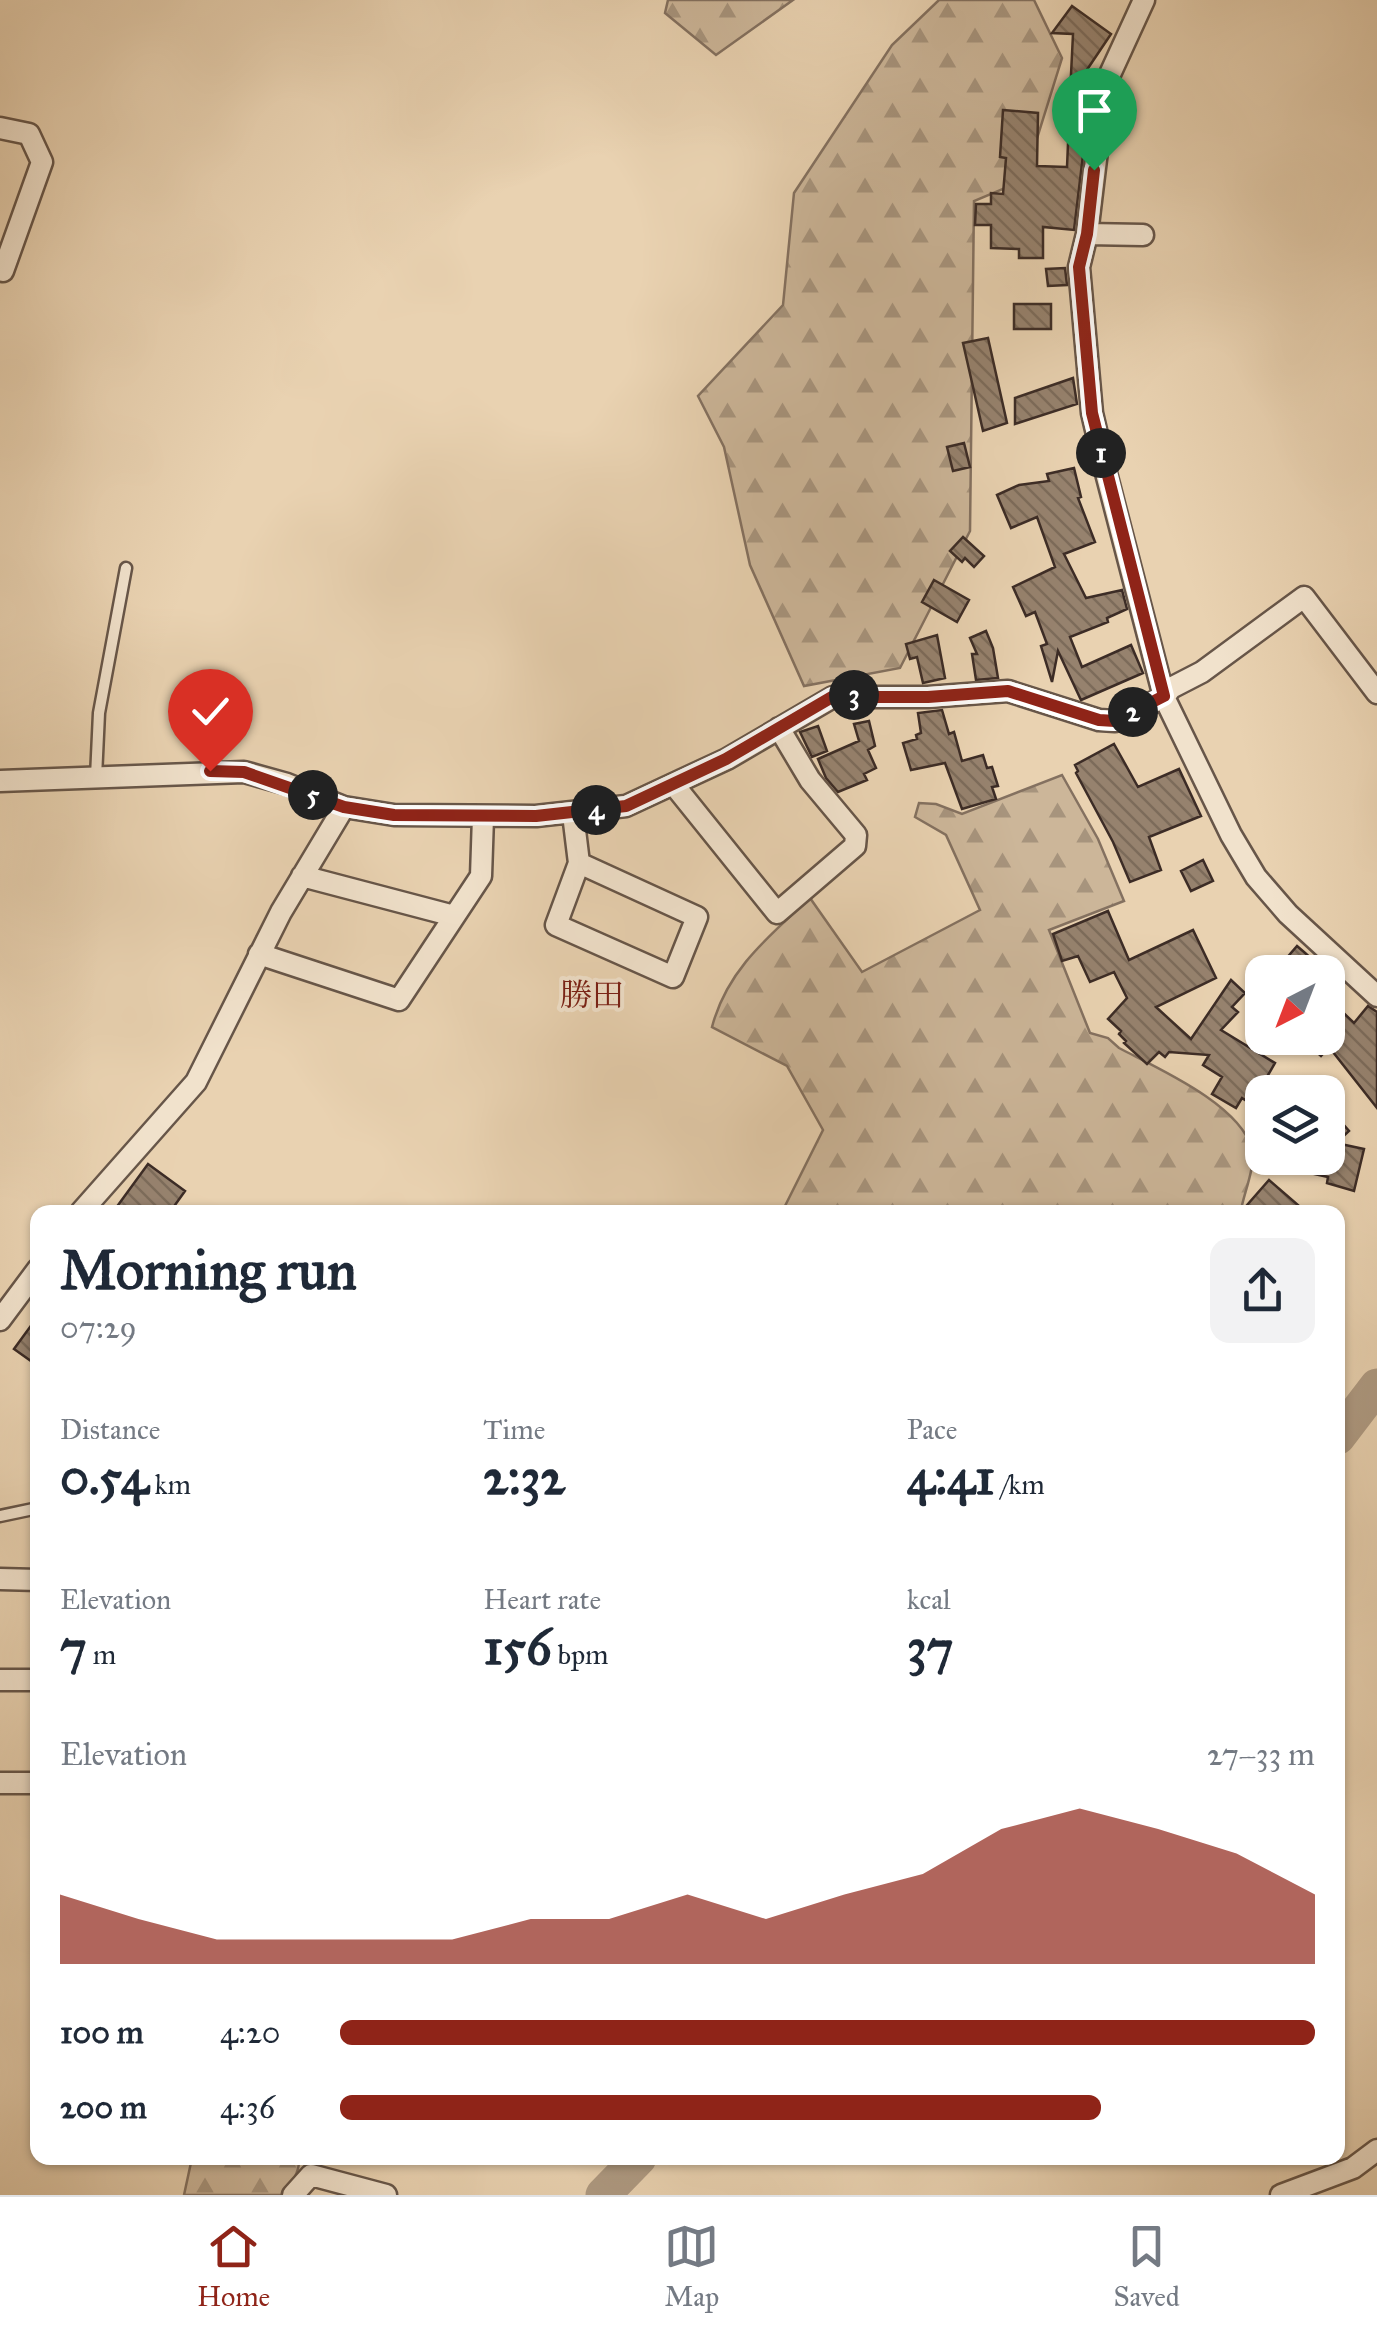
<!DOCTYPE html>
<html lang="en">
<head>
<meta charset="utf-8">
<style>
  body { margin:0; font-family:"IM FELL Great Primer","Noto Serif JP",serif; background:#f2f2f3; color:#1f2937; height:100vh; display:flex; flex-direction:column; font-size:38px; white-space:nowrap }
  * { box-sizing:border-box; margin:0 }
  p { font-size:32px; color:#747a83 }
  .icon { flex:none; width:55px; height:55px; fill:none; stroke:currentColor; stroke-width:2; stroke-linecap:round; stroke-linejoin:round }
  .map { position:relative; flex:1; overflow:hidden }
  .sheet { position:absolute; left:30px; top:1205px; width:1315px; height:960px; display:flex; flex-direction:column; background:#fff; border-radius:20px; box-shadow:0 2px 8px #0004 }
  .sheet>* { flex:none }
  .needle { width:65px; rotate:222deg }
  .buttons { position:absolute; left:1245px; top:955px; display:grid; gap:20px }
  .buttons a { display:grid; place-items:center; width:100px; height:100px; border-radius:20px; background:#fff; box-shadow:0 2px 8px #0004; font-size:50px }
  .pin { position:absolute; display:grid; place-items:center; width:85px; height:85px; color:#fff; margin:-102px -42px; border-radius:50% 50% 50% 0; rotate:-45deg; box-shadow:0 0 10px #0007 }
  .pin .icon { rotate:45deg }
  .km { position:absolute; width:50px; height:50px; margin:-25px; border-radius:50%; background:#222; color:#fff; font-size:28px; line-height:50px; text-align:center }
  .round { display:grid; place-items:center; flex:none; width:105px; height:105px; border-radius:20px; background:#f2f2f3 }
  .overview { display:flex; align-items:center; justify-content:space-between; height:170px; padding:0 30px }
  h1 { font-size:55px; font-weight:700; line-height:75px }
  .stats { display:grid; grid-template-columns:repeat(3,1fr); gap:15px; height:170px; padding:10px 30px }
  .stats div { display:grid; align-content:center }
  .stats b { font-size:50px; font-weight:700 }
  .stats small { font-size:28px; font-weight:400 }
  .stats p { font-size:28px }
  .chart { height:280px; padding:20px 30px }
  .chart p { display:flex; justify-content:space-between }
  .chart svg { width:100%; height:180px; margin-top:10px; fill:#8f2418; opacity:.7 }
  ul { padding:0 30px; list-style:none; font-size:32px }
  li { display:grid; grid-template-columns:160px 120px 1fr; align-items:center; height:75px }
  li i { height:25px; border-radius:12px; background:#8f2418 }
  .tabs { display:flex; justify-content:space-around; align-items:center; height:140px; border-top:2px solid #e0e1e3; background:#fff; font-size:28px; color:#747a83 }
  .tabs a { display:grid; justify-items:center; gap:5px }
  .tabs .current { color:#8f2418 }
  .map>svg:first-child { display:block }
  .forest { fill:url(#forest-firs); stroke:#847160; stroke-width:2.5 }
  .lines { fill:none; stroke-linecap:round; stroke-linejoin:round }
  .river { stroke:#ae9a82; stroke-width:35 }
  .building { fill:url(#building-back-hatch); stroke:#3c2c26; stroke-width:2.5 }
  .service-casing { stroke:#675649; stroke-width:15 }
  .minor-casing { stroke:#675649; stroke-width:25 }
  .service { stroke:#f1e2cc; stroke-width:10 }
  .minor { stroke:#f1e2cc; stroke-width:20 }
  .route-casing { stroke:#fff; stroke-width:20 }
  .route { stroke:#8f2418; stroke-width:12 }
  .labels { text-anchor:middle; stroke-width:8; stroke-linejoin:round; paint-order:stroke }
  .quarter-label { font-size:32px; fill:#7a1f14; stroke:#f1e2cc }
</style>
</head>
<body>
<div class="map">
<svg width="1377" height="2195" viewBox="0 0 1377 2195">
  <defs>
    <pattern id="forest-firs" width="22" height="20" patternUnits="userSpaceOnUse" patternTransform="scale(2.5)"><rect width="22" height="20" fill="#ccb699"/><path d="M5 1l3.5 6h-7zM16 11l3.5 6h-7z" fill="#a7947d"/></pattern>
    <pattern id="building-back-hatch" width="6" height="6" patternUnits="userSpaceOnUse" patternTransform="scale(2.5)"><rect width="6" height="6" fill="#96826e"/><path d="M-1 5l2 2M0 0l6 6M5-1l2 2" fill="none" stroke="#7c6b5a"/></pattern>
  </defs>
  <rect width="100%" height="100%" fill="#e9d2b1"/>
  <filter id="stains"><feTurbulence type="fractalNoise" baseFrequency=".002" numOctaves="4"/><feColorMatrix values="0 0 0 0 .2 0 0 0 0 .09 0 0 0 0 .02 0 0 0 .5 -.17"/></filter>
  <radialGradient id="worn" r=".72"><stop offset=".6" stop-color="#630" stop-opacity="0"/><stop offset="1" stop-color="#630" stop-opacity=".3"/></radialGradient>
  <path class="forest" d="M 668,0 L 793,0 L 716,55 L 665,13 Z
    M 939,0 L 1034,0 L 1062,58 L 1024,180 L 974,201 L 970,531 L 900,668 L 804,686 L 750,565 L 724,447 L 698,396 L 783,305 L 794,193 L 892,45 Z
    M 1062,775 L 1098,839 L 1124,901 L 1049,930 L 1090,1033 L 1108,1038 L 1119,1048 C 1157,1068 1240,1104 1252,1149 C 1256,1165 1244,1193 1241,1210 L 1244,1212 L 782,1212 L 823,1130 L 787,1066 L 712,1027 C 727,970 768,937 810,898 L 862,972 L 980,910 L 946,835 L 915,817 L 919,803 L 936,804 L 962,814 Z
    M 192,2158 L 299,2158 C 300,2173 291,2184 282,2195 L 184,2195 Z"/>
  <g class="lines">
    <path class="river" d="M 1338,1437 L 1377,1386
      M 603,2195 L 639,2158"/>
  </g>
  <path class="building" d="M 1072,6 L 1111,34 L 1070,95 L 1073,34 L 1052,33 Z
    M 1003,110 L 1038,113 L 1037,166 L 1067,167 L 1069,121 L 1087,122 L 1074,230 L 1043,227 L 1043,258 L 1019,258 L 1019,249 L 991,248 L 991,225 L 975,225 L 976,204 L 991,204 L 991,193 L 1003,194 L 1006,158 L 1000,157 Z
    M 1065,268 L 1067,285 L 1048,286 L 1046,269 Z
    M 1014,304 L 1051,304 L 1051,329 L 1014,329 Z
    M 988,338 L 1007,423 L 983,431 L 963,343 Z
    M 1073,378 L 1077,404 L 1015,424 L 1015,398 Z
    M 964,443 L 970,467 L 953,471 L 947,447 Z
    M 1074,468 L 1081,497 L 1078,498 L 1095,542 L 1064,554 L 1086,598 L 1122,590 L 1127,609 L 1107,618 L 1108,622 L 1070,637 L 1082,667 L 1131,645 L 1143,673 L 1081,700 L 1058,651 L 1052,682 L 1041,646 L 1047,644 L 1035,612 L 1026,616 L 1013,587 L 1055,567 L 1037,517 L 1011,528 L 997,495 L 1019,485 L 1049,481 L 1047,474 Z
    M 963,537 L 984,556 L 974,567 L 965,558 L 962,562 L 950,551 Z
    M 934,580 L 969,600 L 957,622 L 922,602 Z
    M 986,631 L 993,648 L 998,678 L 976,680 L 972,654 L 977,654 L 970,638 Z
    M 937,635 L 945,678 L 923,683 L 917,657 L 910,659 L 906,644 Z
    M 942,710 L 949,734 L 954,732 L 962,761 L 983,755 L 987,768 L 992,767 L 998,786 L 992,787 L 996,799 L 962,809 L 945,763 L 911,770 L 903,743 L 917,739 L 916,735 L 921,733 L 918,713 Z
    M 869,721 L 875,746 L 868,750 L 876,768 L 864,774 L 867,780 L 838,792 L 826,778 L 818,759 L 859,741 L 854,724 Z
    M 818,726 L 827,751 L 812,757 L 800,732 Z
    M 1114,744 L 1138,787 L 1179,769 L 1201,816 L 1149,837 L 1161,870 L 1130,882 L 1113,842 L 1076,773 L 1078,771 L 1075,765 Z
    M 1203,860 L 1213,881 L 1191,891 L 1181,871 Z
    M 1108,911 L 1129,960 L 1193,930 L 1216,978 L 1156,1007 L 1191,1039 L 1231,980 L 1245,993 L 1232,1007 L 1238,1012 L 1221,1030 L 1275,1063 L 1264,1082 L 1258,1078 L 1245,1100 L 1242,1098 L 1236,1108 L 1212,1094 L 1222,1077 L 1203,1065 L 1209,1055 L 1169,1052 L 1165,1057 L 1159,1052 L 1147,1064 L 1124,1043 L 1126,1041 L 1119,1034 L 1121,1031 L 1108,1019 L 1127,998 L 1114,972 L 1090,982 L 1078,956 L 1062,961 L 1053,934 Z
    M 1297,946 L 1304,952 L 1326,972 L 1298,972 L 1285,960 Z
    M 1328,998 L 1354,1023 L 1368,1006 L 1377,1012 L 1377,1108 L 1329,1047 L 1321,1056 L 1301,1038 L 1328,1038 Z
    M 1328,1107 L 1349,1131 L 1336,1143 L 1364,1149 L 1354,1191 L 1327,1183 L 1328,1177 L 1269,1164 L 1270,1158 L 1328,1158 Z
    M 148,1164 L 185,1191 L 170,1212 L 113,1212 Z
    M 1269,1180 L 1306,1212 L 1241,1212 Z
    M 38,1316 L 38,1366 L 14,1349 Z"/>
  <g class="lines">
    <defs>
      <path id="service" d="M 96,777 L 99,713 L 126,568
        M 0,1516 L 38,1508"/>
      <path id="minor" d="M 1144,0 L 1105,85 L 1087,234 L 1079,267 L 1092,413 L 1106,473 L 1164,697 L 1231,835 L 1256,877 L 1288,914 L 1377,996
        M 0,128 L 29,134 L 42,162 L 3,271 L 0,270
        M 1087,234 L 1143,235
        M 0,781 L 244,772 L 287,784 L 344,807 L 394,815 L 536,816 L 626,806 L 727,759 L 833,697 L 928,697 L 1008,691 L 1099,720 L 1115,721 L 1164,697 L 1171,688 L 1202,672 L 1304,597 L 1377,693
        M 674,785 L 777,913 L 855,846 L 856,835 L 810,780 L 779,728
        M 573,814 L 579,863 L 556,925 L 673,977 L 697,917 L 579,863
        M 302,876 L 454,916
        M 259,954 L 399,1000 L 481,876 L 483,817
        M 81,1212 L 196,1082 L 281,912 L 344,807
        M 0,1320 L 38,1269
        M 0,1579 L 38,1580
        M 0,1680 L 38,1680
        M 0,1783 L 38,1783
        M 293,2195 L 311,2175 L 386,2195
        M 1281,2195 L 1353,2168 L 1377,2150"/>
    </defs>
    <use href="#service" class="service-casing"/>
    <use href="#minor" class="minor-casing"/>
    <use href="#service" class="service"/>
    <use href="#minor" class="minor"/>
  </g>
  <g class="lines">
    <defs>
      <path id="route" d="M 210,771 L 244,772 L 344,807 L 394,815 L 536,816 L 626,806 L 726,759 L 832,697 L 928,697 L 1008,691 L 1099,720 L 1115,721 L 1164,696 L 1092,413 L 1079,267 L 1087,234 L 1094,170"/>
    </defs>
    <use href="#route" class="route-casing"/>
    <use href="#route" class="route"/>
  </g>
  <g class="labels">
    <g class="quarter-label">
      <text x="592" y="1006">勝田</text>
    </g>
  </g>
  <rect width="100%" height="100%" filter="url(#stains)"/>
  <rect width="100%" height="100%" fill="url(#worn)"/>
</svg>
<div class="buttons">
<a><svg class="needle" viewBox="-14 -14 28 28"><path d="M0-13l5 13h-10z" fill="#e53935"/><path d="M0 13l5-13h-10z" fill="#747a83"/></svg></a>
<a><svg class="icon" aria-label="layers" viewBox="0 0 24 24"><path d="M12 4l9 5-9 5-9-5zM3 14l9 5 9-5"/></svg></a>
</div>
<div class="pin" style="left:1094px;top:170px;background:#1e9e55"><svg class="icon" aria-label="arrive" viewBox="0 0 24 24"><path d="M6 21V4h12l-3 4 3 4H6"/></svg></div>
<div class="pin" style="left:210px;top:771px;background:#d93025"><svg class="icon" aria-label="check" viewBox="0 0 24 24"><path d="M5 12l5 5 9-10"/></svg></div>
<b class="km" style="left:1101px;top:453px">1</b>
<b class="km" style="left:1133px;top:712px">2</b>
<b class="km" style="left:854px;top:695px">3</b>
<b class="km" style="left:596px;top:810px">4</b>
<b class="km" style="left:313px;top:795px">5</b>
<section class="sheet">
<div class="overview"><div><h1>Morning run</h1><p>07:29</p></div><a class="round"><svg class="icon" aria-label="share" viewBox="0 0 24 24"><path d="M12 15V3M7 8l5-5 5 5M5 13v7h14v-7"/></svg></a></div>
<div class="stats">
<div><p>Distance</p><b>0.54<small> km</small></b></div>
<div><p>Time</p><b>2:32</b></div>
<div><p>Pace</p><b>4:41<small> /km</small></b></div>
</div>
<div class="stats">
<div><p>Elevation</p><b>7<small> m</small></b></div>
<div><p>Heart rate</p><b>156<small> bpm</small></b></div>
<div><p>kcal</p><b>37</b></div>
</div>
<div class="chart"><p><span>Elevation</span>27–33 m</p>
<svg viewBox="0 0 160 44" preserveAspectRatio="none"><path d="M0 44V27L10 33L20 38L30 38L40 38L50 38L60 33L70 33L80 27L90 33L100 27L110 22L120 11L130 6L140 11L150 17L160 27V44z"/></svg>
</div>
<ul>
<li><b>100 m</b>4:20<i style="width:100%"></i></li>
<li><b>200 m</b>4:36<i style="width:78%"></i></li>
</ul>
</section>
</div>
<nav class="tabs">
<a class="current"><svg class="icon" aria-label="home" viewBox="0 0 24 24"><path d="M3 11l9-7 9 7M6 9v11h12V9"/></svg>Home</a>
<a><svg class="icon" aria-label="map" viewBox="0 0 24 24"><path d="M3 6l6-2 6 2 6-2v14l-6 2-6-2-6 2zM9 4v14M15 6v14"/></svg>Map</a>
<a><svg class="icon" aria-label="saved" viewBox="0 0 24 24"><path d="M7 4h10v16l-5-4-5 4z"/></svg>Saved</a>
</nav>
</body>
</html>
